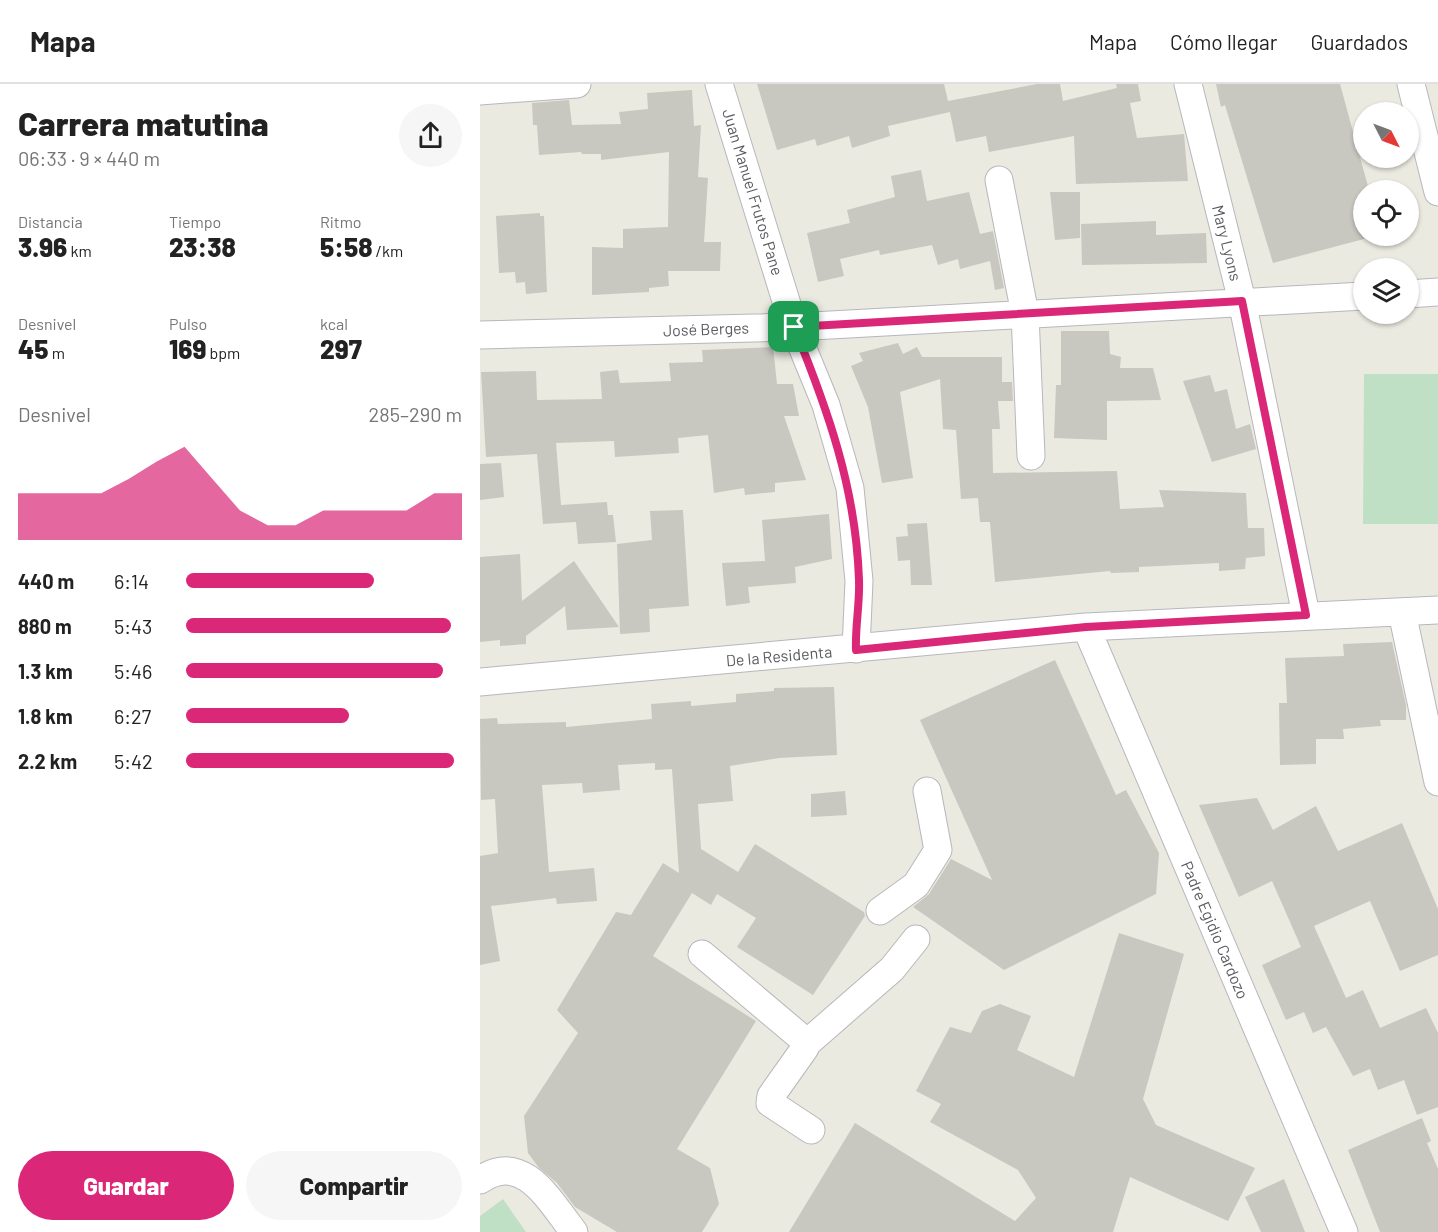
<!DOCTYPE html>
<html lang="es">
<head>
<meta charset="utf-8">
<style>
  body { margin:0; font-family:Barlow,sans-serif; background:#f6f6f6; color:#222; height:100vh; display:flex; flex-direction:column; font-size:22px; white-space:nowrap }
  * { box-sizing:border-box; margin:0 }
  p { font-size:20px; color:#767676 }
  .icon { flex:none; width:33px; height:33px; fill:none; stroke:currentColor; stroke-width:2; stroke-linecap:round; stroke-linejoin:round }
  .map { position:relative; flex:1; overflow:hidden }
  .drawer { display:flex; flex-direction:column; background:#fff; width:480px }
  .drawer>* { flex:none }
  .needle { width:39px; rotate:132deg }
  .buttons { position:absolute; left:873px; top:18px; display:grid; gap:12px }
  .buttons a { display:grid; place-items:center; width:66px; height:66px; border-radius:50%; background:#fff; box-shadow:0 2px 4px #0004; font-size:30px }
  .pin { position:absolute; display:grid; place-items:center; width:51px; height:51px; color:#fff; margin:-26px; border-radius:12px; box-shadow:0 3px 9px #0006 }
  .round { display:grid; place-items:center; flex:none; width:63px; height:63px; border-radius:32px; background:#f6f6f6 }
  .overview { display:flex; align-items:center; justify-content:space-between; height:102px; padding:0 18px }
  h1 { font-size:33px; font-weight:800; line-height:45px }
  .figures { display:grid; grid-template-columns:repeat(3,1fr); gap:9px; height:102px; padding:6px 18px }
  .figures div { display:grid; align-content:center }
  .figures b { font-size:26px; font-weight:800 }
  .figures small { font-size:16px; font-weight:400 }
  .figures p { font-size:16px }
  .chart { height:168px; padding:12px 18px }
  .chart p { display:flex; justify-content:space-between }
  .chart svg { width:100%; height:108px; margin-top:6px; fill:#db2777; opacity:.7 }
  .cta { display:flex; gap:12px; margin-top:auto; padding:12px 18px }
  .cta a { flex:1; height:69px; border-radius:36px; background:#db2777; color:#fff; font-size:24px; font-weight:800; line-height:69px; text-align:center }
  .cta a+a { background:#f6f6f6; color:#222 }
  ul { padding:0 18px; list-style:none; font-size:20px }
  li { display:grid; grid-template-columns:96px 72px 1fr; align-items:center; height:45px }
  li i { height:15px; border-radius:8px; background:#db2777 }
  header { display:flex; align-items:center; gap:36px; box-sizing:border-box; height:84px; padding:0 30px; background:#fff; border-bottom:2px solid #e0e0e0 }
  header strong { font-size:28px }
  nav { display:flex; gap:33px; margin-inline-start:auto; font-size:21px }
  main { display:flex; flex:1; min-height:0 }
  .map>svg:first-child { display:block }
  .green { fill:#c0e0c6 }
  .building { fill:#c8c7c0 }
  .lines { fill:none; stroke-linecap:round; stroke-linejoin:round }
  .minor-casing { stroke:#b7b7bc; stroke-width:29 }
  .minor { stroke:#fff; stroke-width:27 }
  .route-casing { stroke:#fff; stroke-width:12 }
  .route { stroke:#db2777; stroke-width:8 }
  .labels { text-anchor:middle; stroke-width:6; stroke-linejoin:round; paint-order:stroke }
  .street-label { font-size:16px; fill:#5a5b60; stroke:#fff }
</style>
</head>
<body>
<header>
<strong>Mapa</strong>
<nav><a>Mapa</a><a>Cómo llegar</a><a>Guardados</a></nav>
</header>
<main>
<section class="drawer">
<div class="overview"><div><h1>Carrera matutina</h1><p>06:33 · 9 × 440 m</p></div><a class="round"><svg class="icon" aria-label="share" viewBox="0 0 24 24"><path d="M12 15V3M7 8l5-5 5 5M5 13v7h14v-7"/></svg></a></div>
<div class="figures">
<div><p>Distancia</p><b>3.96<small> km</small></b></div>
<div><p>Tiempo</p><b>23:38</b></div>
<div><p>Ritmo</p><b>5:58<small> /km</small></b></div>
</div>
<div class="figures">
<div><p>Desnivel</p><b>45<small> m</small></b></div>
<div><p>Pulso</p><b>169<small> bpm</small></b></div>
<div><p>kcal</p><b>297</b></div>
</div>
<div class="chart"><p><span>Desnivel</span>285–290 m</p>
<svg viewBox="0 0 160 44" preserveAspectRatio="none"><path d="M0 44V25L10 25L20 25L30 25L40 19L50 12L60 6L70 19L80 32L90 38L100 38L110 32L120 32L130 32L140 32L150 25L160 25V44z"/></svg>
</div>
<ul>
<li><b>440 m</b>6:14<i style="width:68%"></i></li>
<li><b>880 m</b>5:43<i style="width:96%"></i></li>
<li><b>1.3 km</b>5:46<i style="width:93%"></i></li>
<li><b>1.8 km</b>6:27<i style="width:59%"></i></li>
<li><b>2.2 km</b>5:42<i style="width:97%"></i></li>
</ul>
<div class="cta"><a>Guardar</a><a>Compartir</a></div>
</section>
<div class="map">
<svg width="958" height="1148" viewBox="0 0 958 1148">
  <rect width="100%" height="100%" fill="#ebeae1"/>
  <path class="green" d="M 884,290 L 958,290 L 958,440 L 883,440 Z
    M 23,1115 L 46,1148 L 0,1148 L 0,1132 Z"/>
  <path class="building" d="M 277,0 L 464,0 L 468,17 L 557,0 L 580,0 L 583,17 L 637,4 L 636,0 L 658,0 L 661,17 L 650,19 L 657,54 L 704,50 L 708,97 L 596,100 L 594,52 L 509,68 L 506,52 L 476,58 L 470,28 L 408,42 L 410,52 L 372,64 L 369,52 L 337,62 L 335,55 L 297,66 Z
    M 736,0 L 860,0 L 889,106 L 884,106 L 884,155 L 793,179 L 745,21 L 741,23 Z
    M 212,6 L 214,42 L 221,41 L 218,93 L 228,94 L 224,158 L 241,158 L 240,187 L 188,187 L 189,202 L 169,204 L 169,208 L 112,211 L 112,163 L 143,164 L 143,145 L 188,143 L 189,68 L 121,76 L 121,70 L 102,70 L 101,68 L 59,71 L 57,41 L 53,41 L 52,19 L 89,16 L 92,41 L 141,40 L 139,28 L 168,25 L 167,9 Z
    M 441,86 L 447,117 L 489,108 L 500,150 L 513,147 L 524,204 L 515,206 L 510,177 L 480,185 L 478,175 L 458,181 L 452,161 L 400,171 L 399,166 L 360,175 L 364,192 L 338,198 L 327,149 L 370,139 L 367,126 L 415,113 L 411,92 Z
    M 570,108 L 600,108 L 600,154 L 575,156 Z
    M 60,129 L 60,132 L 64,132 L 67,208 L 46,210 L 45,198 L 36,199 L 35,188 L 19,189 L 16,132 Z
    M 676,137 L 676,151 L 726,149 L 727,179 L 602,181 L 601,140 Z
    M 581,247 L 629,247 L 630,270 L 641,273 L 640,284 L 673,284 L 681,316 L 627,317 L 627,356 L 574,354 L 576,301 L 581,301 Z
    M 418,259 L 423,270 L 437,263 L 442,273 L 522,273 L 522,298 L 532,298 L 533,317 L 518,317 L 520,345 L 512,345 L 513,389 L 637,387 L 640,425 L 684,423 L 679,406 L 766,409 L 768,444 L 784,444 L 785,472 L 766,474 L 765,485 L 739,487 L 739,479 L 659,483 L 659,488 L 631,489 L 630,487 L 515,498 L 510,438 L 500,438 L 498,414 L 481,415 L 476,346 L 463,345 L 460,295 L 420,308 L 433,394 L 402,399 L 388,323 L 371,282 L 383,277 L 379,269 Z
    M 293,263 L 297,300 L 313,300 L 319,332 L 304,332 L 326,396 L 295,399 L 295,408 L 265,411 L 264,404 L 234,409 L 228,351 L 198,354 L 199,369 L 135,373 L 134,357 L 76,359 L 81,421 L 127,418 L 128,431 L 133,431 L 136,458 L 98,460 L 96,438 L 63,440 L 57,370 L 6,373 L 1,288 L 56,287 L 57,316 L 122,315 L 120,288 L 138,286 L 140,299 L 191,297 L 189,279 L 223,278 L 222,266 Z
    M 730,291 L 735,308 L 747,305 L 756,345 L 770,340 L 776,365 L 732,378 L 703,297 Z
    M 21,379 L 24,413 L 0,416 L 0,380 Z
    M 203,426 L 209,522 L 169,525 L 170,548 L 140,550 L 137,460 L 172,456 L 170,427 Z
    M 349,430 L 352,475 L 315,483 L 316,499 L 268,503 L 270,519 L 246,522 L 242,479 L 285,477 L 282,436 Z
    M 447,439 L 452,501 L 431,501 L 430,476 L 418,477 L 416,453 L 428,452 L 427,440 Z
    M 40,470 L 42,517 L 94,477 L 139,543 L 87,546 L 85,522 L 46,552 L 46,560 L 20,562 L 20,556 L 0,558 L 0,473 Z
    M 912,558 L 926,621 L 926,636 L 900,636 L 901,642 L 863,645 L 864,655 L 836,655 L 836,680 L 800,681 L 799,619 L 807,619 L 805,574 L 864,572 L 863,560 Z
    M 575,576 L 636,711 L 646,706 L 679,769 L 676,810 L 524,886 L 433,823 L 449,810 L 471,775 L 512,796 L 440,636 Z
    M 354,603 L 357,671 L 299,674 L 250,682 L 253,717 L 218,720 L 221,765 L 258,788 L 275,760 L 384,828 L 385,832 L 333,911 L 257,863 L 276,834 L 237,810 L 231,821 L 212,809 L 173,872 L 276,937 L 197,1065 L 230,1084 L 239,1120 L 222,1148 L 137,1148 L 95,1123 L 77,1099 L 59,1084 L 48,1069 L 44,1032 L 98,949 L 77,926 L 136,828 L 151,831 L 183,779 L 199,789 L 192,685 L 175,686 L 175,679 L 138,681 L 140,706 L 103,709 L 102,699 L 62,701 L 69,788 L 114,784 L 117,817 L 77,820 L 76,814 L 11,822 L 20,877 L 0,881 L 0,772 L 18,769 L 15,715 L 1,716 L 0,635 L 17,634 L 18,640 L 86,638 L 86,643 L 172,635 L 171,620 L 211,617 L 211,622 L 256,618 L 256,610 L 294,607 L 294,604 Z
    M 365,707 L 367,731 L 331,733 L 331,710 Z
    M 777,714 L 793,746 L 836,722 L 858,767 L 922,739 L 958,825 L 958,871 L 920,887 L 890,817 L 834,842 L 866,914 L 883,906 L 900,944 L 946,924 L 958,949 L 958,1023 L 937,1031 L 924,996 L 898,1006 L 890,985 L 873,992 L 846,943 L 833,949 L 824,928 L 806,936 L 782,881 L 821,863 L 792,797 L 759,813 L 719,721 Z
    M 639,849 L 704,870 L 663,1015 L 676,1041 L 775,1084 L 748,1137 L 650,1093 L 633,1148 L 309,1148 L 375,1039 L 535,1137 L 556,1114 L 538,1086 L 450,1038 L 461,1020 L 436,1007 L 470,943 L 491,949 L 502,927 L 520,920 L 551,932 L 537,966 L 594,993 Z
    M 942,1034 L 951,1057 L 947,1059 L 958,1085 L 958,1148 L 900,1148 L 868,1066 Z
    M 804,1095 L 825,1148 L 781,1148 L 765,1113 Z"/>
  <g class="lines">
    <defs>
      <path id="minor" d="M 239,0 L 314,243 L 346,321 L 370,404 L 379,497 L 376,565
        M 708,0 L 762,217 L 826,531
        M 931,0 L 958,108
        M 0,7 L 97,0
        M 519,96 L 545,230 L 551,372
        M 928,210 L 958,208
        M 0,251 L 314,243 L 884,212
        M 922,528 L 958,698
        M 606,543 L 864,1148
        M 0,598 L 606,543 L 958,526
        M 400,827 L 436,801 L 458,766 L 447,707
        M 222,870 L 324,956 L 325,964 L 291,1012 L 290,1019 L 331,1046
        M 326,960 L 412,885 L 436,855
        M 0,1096 C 44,1066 70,1118 94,1148"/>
    </defs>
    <use href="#minor" class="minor-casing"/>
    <use href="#minor" class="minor"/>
  </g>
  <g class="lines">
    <defs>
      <path id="route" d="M 762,217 L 826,531 L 606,543 L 376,566 C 375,543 380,519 379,496 C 376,405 348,326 314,243 Z"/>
    </defs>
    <use href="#route" class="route-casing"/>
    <use href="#route" class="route"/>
  </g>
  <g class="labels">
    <g class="street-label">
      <text transform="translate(273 108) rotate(73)" y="6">Juan Manuel Frutos Pane</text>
      <text transform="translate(747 159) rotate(76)" y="6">Mary Lyons</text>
      <text transform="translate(226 245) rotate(-2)" y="6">José Berges</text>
      <text transform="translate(299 572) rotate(-5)" y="6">De la Residenta</text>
      <text transform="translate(735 846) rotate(67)" y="6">Padre Egidio Cardozo</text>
    </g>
  </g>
</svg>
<div class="buttons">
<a><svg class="needle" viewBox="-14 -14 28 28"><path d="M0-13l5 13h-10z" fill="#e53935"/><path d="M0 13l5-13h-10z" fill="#767676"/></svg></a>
<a><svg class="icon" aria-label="locate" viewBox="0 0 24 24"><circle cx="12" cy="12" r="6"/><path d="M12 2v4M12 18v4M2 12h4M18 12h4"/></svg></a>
<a><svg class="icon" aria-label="layers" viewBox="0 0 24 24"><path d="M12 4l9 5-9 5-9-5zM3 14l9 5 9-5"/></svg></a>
</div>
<div class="pin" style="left:314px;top:243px;background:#1e9e55"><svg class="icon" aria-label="arrive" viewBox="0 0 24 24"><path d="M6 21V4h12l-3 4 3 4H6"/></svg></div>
</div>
</main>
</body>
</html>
